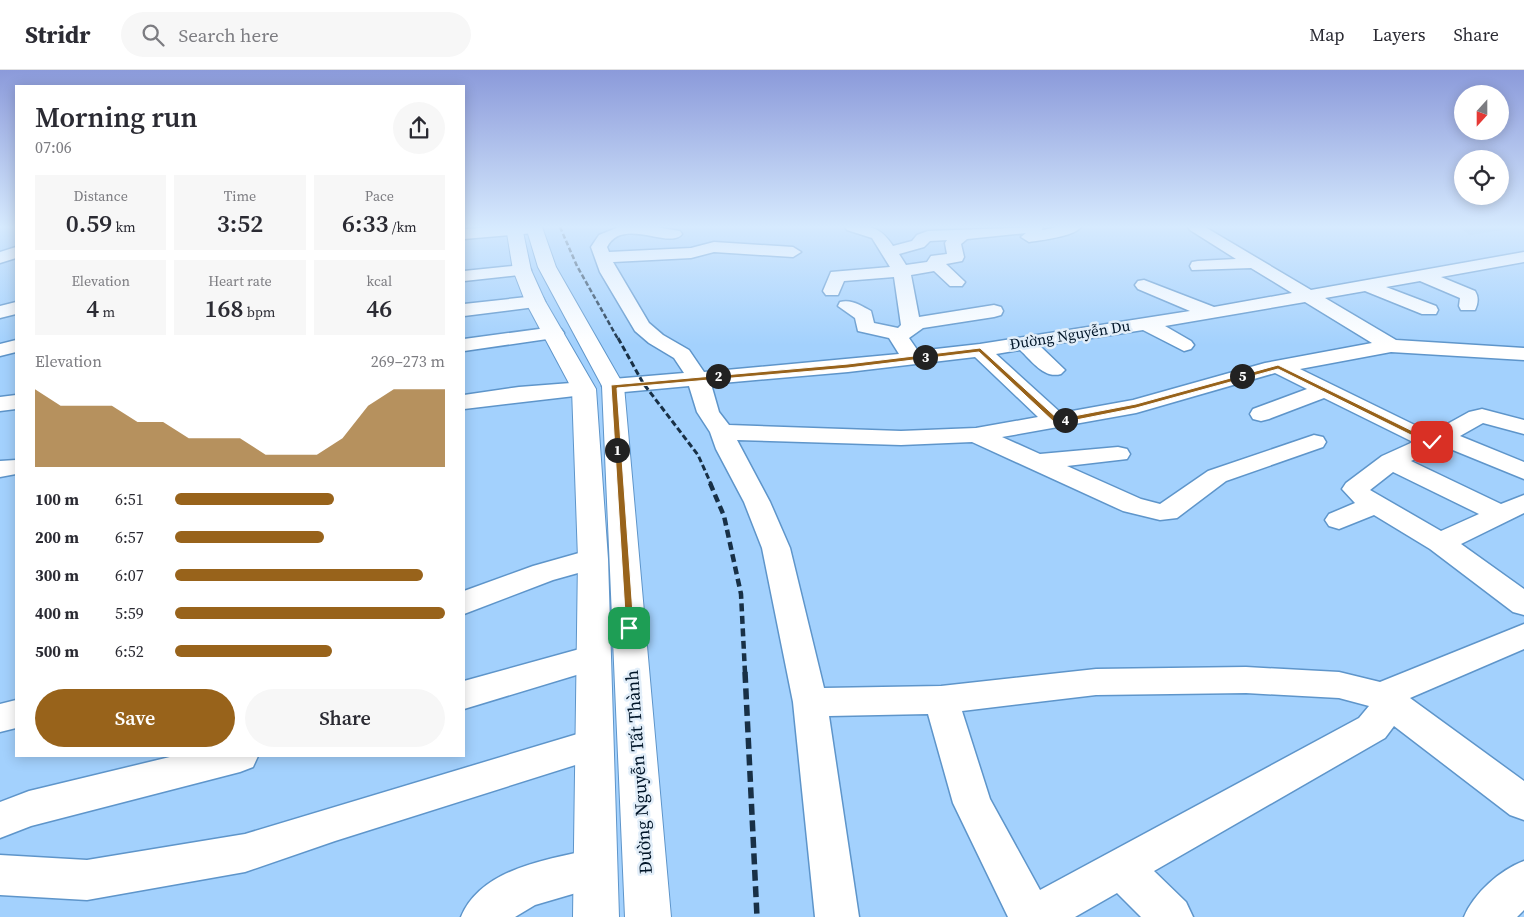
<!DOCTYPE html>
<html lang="en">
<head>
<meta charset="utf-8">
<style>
  body { margin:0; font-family:"Source Serif 4",serif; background:#f7f7f7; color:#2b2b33; height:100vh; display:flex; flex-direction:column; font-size:19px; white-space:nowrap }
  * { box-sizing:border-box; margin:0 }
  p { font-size:16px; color:#7c7c81 }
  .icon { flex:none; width:28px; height:28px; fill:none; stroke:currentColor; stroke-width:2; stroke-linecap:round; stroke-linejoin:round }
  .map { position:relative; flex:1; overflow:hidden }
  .drawer { position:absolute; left:15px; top:15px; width:450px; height:672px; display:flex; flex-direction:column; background:#fff; border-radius:0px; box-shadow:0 2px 12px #0003 }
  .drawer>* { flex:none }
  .needle { width:32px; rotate:201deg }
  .fabs { position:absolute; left:1454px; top:15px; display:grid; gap:10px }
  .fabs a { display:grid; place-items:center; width:55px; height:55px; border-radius:50%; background:#fff; box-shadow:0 2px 12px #0003; font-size:25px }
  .pin { position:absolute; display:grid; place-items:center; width:42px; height:42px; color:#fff; margin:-21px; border-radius:10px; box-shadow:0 2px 8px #0006 }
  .km { position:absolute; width:25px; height:25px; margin:-12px; border-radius:50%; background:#222; color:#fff; font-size:14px; line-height:25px; text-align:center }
  .round { display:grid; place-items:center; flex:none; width:52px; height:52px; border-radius:26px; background:#f7f7f7 }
  .headline { display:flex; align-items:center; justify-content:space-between; height:85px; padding:0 20px }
  h1 { font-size:28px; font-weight:600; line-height:38px }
  .figures { display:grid; grid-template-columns:repeat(3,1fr); gap:8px; height:85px; padding:5px 20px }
  .figures div { display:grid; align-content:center; border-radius:0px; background:#f7f7f7; text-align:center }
  .figures b { font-size:25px; font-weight:600 }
  .figures small { font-size:14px; font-weight:400 }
  .figures p { font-size:14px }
  .chart { height:140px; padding:10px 20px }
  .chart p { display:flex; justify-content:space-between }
  .chart svg { width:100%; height:90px; margin-top:5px; fill:#98631b; opacity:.7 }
  .cta { display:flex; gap:10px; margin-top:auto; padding:10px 20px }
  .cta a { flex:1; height:58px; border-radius:30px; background:#98631b; color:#fff; font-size:20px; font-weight:600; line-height:58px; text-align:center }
  .cta a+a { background:#f7f7f7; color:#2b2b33 }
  ul { padding:0 20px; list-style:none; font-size:16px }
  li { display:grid; grid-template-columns:80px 60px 1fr; align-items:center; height:38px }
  li i { height:12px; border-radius:6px; background:#98631b }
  header { display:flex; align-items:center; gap:30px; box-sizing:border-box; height:70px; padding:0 25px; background:#fff; border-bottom:1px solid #e1e1e2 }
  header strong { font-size:24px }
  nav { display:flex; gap:28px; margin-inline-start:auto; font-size:18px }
  .search { width:350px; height:45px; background:#f7f7f7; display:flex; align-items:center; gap:12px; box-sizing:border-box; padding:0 18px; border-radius:28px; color:#7c7c81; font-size:19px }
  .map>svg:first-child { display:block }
  .built { fill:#91c2f3 }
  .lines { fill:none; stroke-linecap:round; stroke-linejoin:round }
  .minor-casing { stroke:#5e95ca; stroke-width:3 }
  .major-casing { stroke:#5e95ca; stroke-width:2 }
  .minor { fill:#fff; fill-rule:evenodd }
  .major { fill:#fff; fill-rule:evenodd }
  .rail-far3 { stroke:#183046; stroke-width:2.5; stroke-dasharray:5 2.5; stroke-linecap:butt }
  .rail-far2 { stroke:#183046; stroke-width:3; stroke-dasharray:6 3; stroke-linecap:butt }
  .rail-far1 { stroke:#183046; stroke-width:4.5; stroke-dasharray:8 4.5; stroke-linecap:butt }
  .rail { stroke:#183046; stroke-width:5.5; stroke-dasharray:11 5.5; stroke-linecap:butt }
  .route { fill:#98631b; stroke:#fff }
  .labels { text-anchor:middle; stroke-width:5; stroke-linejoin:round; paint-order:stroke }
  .far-street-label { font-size:15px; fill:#011528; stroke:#e2eef9 }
  .street-label { font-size:18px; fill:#011528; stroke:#e2eef9 }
</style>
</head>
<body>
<header>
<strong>Stridr</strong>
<div class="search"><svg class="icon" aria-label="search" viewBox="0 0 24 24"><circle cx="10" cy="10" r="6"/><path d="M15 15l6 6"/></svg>Search here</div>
<nav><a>Map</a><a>Layers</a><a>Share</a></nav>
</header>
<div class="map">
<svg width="1524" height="847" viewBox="0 0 1524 847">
  <rect width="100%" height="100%" fill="#a3d1fd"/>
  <path class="built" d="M 1459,157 L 1524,157 L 1470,165 Z"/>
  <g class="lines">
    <defs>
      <path id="minor" d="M 495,157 L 541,157 L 542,158 L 534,163 L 464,169 L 464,159 Z
        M 619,157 L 655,157 L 680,161 L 682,164 C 670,180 622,146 607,177 L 609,182 L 691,178 L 714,172 L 793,177 L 801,182 L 793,187 L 714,182 L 691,188 L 613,192 L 649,253 L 663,265 L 689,280 L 704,302 L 899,284 L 889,268 L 858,261 L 855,248 L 838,236 L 840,232 C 852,229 861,236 871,241 L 874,253 L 898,258 L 901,255 L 894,207 L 844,211 L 838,225 L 826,225 L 823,221 L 831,202 L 890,197 L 872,168 L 847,160 L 845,157 C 870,157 878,154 893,176 L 912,171 L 917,165 L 928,161 L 1043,157 L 1042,160 L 1058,157 L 1081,157 C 1073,167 1041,170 1029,172 L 1021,167 L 1026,163 L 967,169 L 961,174 L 964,187 L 962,191 L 946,194 L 965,212 L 962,216 L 950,216 L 934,201 L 911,205 L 919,247 L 994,235 L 1001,237 L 1003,241 L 1001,245 L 994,247 L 923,258 L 909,268 L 918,281 L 980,274 L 1190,241 L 1138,219 L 1135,215 L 1138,211 L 1144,210 L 1214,237 L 1292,223 L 1251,198 L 1192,200 L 1190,196 L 1192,192 L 1198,191 L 1236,189 L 1190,160 L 1188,157 L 1205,157 L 1311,220 L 1524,182 L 1524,192 L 1441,207 L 1475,221 C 1479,227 1478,234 1475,240 L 1461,240 L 1459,236 L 1460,228 L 1420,211 L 1386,217 L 1436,236 L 1438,240 L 1436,244 L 1422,244 L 1365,221 L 1325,228 L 1396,270 L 1524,278 L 1524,290 L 1391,282 L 1300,299 L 1431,363 L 1469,342 L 1482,339 L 1524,350 L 1524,364 L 1483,353 L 1460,366 L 1524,392 L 1524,409 L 1443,376 L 1411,391 L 1501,434 L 1524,425 L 1524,443 L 1461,474 L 1524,519 L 1524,545 L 1513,542 L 1430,479 L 1374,445 L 1339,459 L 1329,456 L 1325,450 L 1329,444 L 1355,433 L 1342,419 L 1346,413 L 1382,386 L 1413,372 L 1324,328 L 1269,349 L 1261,351 L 1253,349 L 1250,344 L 1253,339 L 1307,319 L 1275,303 L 1136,343 L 1002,367 L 1040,384 L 1118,377 L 1127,379 L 1130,384 L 1127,389 L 1067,396 L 1141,429 L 1160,434 L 1208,401 L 1314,365 L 1323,367 L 1326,372 L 1323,377 L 1226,411 L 1177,448 L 1160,450 L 1123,441 L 972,372 L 901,375 L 737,370 L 770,432 L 790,478 L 824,618 L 941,616 L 1096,599 L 1246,597 L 1339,602 L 1380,612 L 1524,554 L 1524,579 L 1410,628 L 1524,711 L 1524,750 L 1510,745 L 1394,656 L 1385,668 L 1154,801 L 1186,832 L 1193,847 L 1141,847 L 1117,823 L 1075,847 L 1008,847 L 953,733 L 928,644 L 829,646 L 859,847 L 815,847 L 793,632 L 762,478 L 744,432 L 716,379 L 710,362 L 697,342 L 689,316 L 613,323 L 605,321 L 602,316 L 605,311 L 613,309 L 684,303 L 674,288 L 649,273 L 635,261 L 600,202 L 591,177 L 599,165 ZM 947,170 L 945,173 L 947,184 L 931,186 L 927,192 L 906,195 L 899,184 L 924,177 L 930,171 ZM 1305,232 L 1372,273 L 1265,293 L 1133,330 L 1061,343 L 996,284 L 1020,280 C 1032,291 1044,309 1061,304 L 1065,300 L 1040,276 L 1143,260 L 1184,281 L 1191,279 L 1194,275 L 1191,271 L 1165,256 ZM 975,287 L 1038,347 L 976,358 L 901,361 L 729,355 L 719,342 L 711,314 L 848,302 ZM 1393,402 L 1479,444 L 1441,461 L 1370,420 ZM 1246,623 L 1339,628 L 1369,636 L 1359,648 L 1040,820 L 990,729 L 962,641 L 1096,625 Z
        M 16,177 L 16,188 L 0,193 L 0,182 Z
        M 522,195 L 528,196 L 531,200 L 528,204 L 464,211 L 464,201 Z
        M 536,226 L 543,228 L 545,232 L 543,236 L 464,246 L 464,234 Z
        M 16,232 L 16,244 L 0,248 L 0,236 Z
        M 554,257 L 561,259 L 564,263 L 561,267 L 464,281 L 464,269 Z
        M 16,270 L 16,282 L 0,286 L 0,274 Z
        M 584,312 L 592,314 L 595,319 L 592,324 L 464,339 L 464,325 L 519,317 Z
        M 16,325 L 16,339 L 0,341 L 0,327 Z
        M 16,390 L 16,404 L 0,407 L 0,391 Z
        M 593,479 L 603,482 L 607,489 L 603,496 L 553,510 L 464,544 L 464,521 L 533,496 Z
        M 594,575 L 606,578 L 610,587 L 606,596 L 464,639 L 464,611 Z
        M 16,630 L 16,658 L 0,662 L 0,634 Z
        M 594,659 L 607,663 L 612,674 L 607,685 L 335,771 L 245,802 L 87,830 L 0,825 L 0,785 L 87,790 L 245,764 Z
        M 174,686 L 258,686 L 253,697 L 240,702 L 31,756 L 0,768 L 0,732 L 29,721 Z
        M 595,779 L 610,785 L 616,799 L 610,813 L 535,835 L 515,847 L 461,847 C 481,798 549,789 595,779 Z
        M 1524,791 L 1524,840 L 1517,847 L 1464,847 C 1474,823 1500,800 1524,791 Z"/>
      <path id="major" d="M 506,157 L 522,157 L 531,200 L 545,231 L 596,319 L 608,489 L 619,847 L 573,847 L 578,489 L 572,319 L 525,231 L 513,200 Z
        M 526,157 L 542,157 L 556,197 L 624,316 L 671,847 L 625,847 L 602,316 L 538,197 Z"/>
    </defs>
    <use href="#minor" class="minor-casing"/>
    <use href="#major" class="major-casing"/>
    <use href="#minor" class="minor"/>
    <use href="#major" class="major"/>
    <path class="rail-far3" d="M 560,157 L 577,196 L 618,269"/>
    <path class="rail-far2" d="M 618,268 L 643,313 L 698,385 L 711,414"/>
    <path class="rail-far1" d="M 710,413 L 724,446 L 741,524 L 745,603"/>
    <path class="rail" d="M 745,602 L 757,847"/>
  </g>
  <linearGradient id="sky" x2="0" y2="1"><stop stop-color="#8b9ada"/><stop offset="0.57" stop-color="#d6eafe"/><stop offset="1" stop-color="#d6eafe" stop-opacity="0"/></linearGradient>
  <rect width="1524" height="275" fill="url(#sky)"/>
  <path class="route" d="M 980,278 L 1058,349 L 1136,334 L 1278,295 L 1435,372 L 1429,374 L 1278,299 L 1136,338 L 1056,354 L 979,282 L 848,298 L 617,318 L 634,558 L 629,561 L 626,560 L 611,315 L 848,294 Z"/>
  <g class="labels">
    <g class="far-street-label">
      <text transform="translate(1070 265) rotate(-9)" y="5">Đường Nguyễn Du</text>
    </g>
    <g class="street-label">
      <text transform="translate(639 702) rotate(-94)" y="6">Đường Nguyễn Tất Thành</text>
    </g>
  </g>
</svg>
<div class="fabs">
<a><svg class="needle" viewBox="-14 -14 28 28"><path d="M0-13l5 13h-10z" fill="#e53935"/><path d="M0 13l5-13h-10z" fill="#7c7c81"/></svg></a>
<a><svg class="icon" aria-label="locate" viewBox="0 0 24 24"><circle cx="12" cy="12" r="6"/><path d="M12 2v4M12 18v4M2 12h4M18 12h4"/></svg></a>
</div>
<div class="pin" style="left:629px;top:558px;background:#1e9e55"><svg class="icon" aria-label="arrive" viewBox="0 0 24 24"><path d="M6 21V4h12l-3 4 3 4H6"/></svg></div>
<div class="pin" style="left:1432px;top:372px;background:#d93025"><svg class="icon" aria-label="check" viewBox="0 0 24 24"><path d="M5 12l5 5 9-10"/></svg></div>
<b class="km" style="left:617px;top:380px">1</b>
<b class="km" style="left:718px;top:306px">2</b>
<b class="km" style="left:925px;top:287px">3</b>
<b class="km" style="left:1065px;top:350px">4</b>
<b class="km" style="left:1242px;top:306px">5</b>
<section class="drawer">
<div class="headline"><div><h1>Morning run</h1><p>07:06</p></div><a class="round"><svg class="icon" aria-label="share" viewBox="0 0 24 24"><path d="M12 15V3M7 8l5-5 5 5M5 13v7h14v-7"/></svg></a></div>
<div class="figures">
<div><p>Distance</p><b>0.59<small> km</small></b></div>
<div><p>Time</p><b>3:52</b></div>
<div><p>Pace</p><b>6:33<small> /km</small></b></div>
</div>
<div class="figures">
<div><p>Elevation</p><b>4<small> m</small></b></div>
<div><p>Heart rate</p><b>168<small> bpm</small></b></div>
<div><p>kcal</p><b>46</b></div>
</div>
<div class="chart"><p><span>Elevation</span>269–273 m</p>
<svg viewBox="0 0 160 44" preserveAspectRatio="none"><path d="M0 44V6L10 14L20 14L30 14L40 22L50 22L60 30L70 30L80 30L90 38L100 38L110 38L120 30L130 14L140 6L150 6L160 6V44z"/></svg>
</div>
<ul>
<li><b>100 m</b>6:51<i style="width:59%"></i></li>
<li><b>200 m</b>6:57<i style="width:55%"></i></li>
<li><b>300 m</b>6:07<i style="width:92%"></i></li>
<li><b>400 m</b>5:59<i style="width:100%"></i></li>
<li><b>500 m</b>6:52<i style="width:58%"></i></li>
</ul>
<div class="cta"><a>Save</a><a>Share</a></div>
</section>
</div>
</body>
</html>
